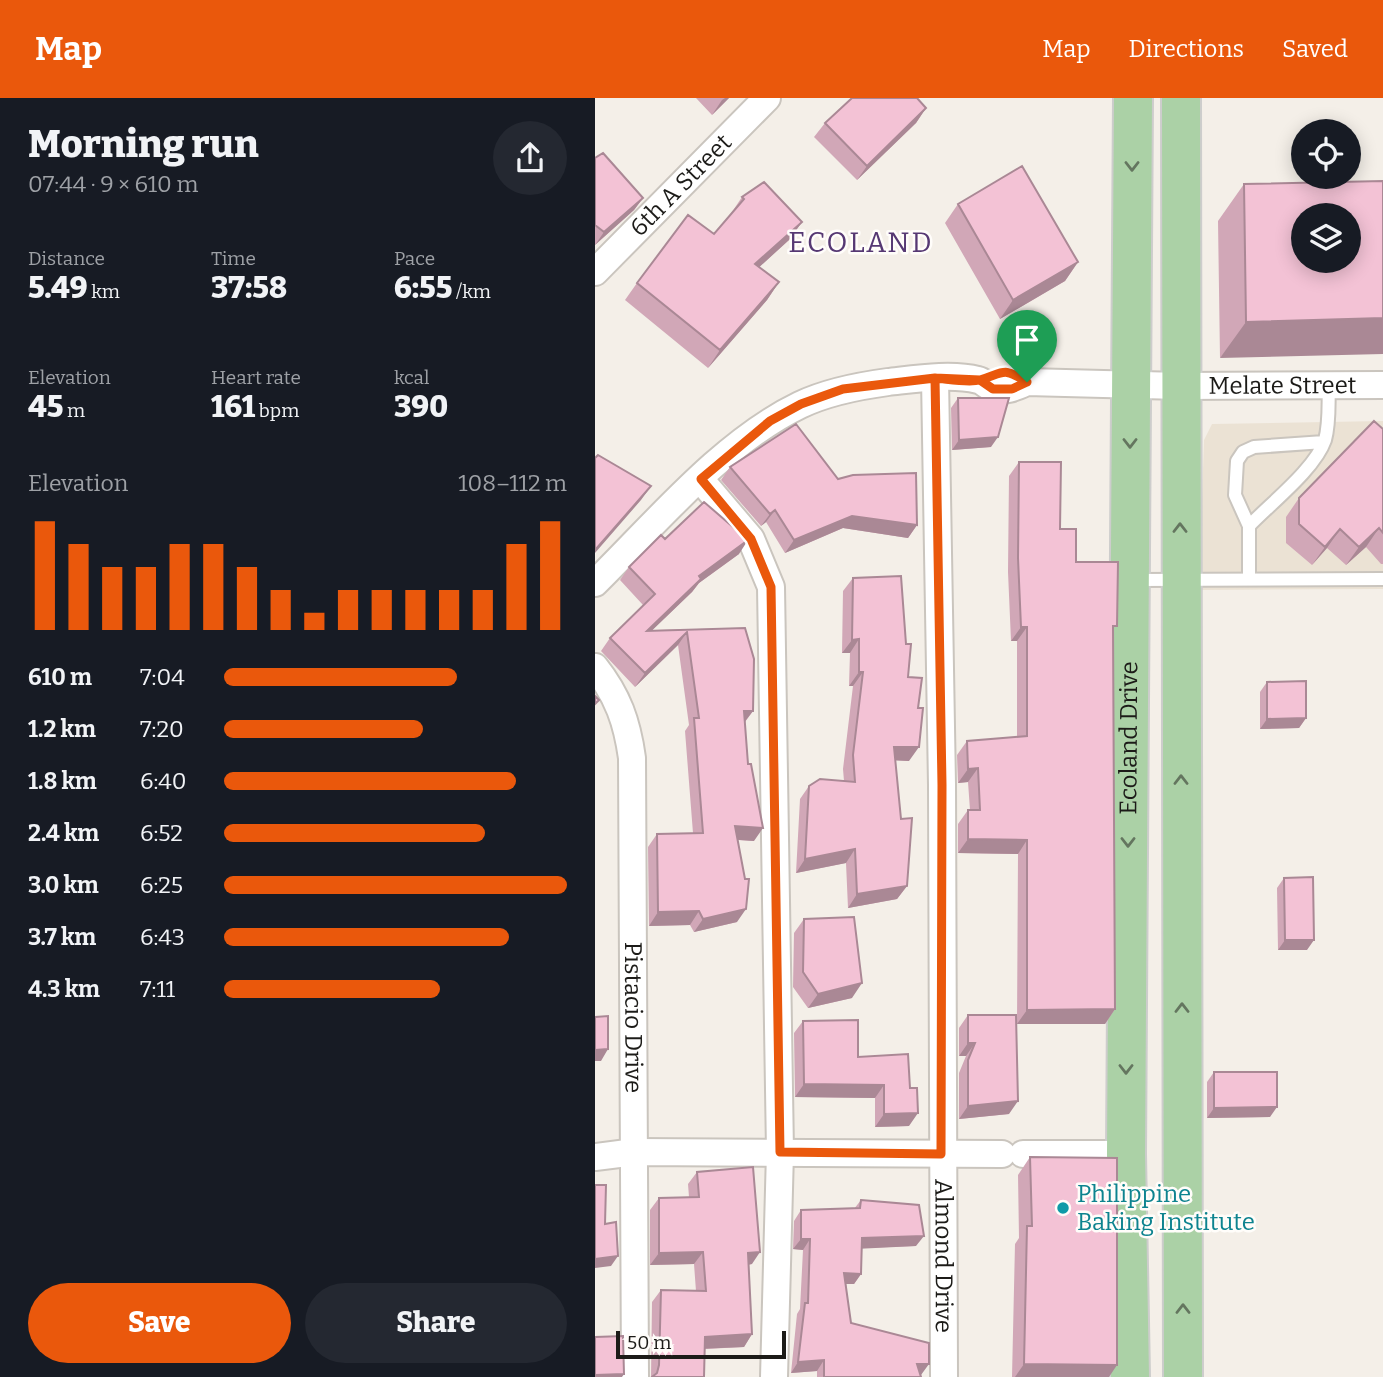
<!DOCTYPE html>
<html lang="en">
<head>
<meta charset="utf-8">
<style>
  body { margin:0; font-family:Bitter,serif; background:#242831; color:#f1f3f6; height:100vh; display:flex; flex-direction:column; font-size:26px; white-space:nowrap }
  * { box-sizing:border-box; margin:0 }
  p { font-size:23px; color:#9ea1a6 }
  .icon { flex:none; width:38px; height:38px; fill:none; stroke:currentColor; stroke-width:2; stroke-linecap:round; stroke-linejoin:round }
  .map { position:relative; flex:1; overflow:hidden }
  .details { display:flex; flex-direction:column; background:#171b24; width:595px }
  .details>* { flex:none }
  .fabs { position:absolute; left:696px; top:21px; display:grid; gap:14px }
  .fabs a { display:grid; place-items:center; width:70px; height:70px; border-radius:50%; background:#171b24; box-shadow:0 4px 18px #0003; font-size:35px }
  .scale { position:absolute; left:21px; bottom:18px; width:170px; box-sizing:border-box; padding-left:7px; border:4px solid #1c1b18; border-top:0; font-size:19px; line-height:24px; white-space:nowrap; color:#1c1b18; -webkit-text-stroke:5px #fffdfa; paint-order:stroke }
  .pin { position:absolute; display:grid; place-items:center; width:60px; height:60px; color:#fff; margin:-72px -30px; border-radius:50% 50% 50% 0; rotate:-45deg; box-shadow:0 0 7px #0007 }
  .pin .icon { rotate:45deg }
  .round { display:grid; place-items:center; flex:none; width:74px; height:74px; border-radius:37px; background:#242831 }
  .summary { display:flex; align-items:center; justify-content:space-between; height:119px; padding:0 28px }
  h1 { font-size:38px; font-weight:800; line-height:52px }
  .metrics { display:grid; grid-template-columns:repeat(3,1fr); gap:10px; height:119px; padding:7px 28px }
  .metrics div { display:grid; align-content:center }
  .metrics b { font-size:30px; font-weight:800 }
  .metrics small { font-size:19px; font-weight:400 }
  .metrics p { font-size:19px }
  .chart { height:196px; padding:14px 28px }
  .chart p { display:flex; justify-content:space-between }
  .chart svg { width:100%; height:126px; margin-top:7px; stroke:#ea580c; stroke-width:6 }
  .primary-button { display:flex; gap:14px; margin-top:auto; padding:14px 28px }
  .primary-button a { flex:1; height:80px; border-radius:42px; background:#ea580c; color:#fff; font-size:28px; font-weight:800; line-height:80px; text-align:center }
  .primary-button a+a { background:#242831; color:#f1f3f6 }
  ul { padding:0 28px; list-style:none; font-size:23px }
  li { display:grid; grid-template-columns:112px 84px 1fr; align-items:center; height:52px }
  li i { height:18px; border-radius:9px; background:#ea580c }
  header { display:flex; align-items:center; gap:42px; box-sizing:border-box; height:98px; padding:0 35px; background:#ea580c; color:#fff }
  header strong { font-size:33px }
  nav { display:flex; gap:38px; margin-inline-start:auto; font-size:24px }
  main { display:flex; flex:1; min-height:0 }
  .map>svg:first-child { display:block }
  .built { fill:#ebe2d4 }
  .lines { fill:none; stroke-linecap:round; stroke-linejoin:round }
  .lane-casing { stroke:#cac5be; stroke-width:16 }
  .street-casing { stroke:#cac5be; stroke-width:30 }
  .primary-casing { stroke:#cdcdcc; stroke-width:42 }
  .lane { stroke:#fff; stroke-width:12 }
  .street { stroke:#fff; stroke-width:26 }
  .primary { stroke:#abd1a6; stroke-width:38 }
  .wall { fill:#d1a7b7 }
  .shaded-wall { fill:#aa8895 }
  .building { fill:#f3c2d5; stroke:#aa8895; stroke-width:2; fill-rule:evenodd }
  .oneway { stroke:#64765f }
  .route-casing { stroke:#fff; stroke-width:14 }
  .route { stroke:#ea580c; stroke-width:9 }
  .culture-dot { fill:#0f9aa8; stroke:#fffdfa; stroke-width:2.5 }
  .labels { text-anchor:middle; stroke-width:5; stroke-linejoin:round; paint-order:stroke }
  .street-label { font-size:24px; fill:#1c1b18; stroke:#fffdfa }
  .culture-label { font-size:24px; fill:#0d838f; stroke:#fffdfa; text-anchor:start }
  .quarter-label { font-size:28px; letter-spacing:2px; fill:#563873; stroke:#fffdfa }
</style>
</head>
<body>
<header>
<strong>Map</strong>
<nav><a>Map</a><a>Directions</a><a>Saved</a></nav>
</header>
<main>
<section class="details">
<div class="summary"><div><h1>Morning run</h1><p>07:44 · 9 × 610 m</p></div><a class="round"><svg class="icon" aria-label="share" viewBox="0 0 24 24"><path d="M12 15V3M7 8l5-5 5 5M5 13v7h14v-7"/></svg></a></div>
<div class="metrics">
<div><p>Distance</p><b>5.49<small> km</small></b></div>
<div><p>Time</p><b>37:58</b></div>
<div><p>Pace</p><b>6:55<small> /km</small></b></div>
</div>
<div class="metrics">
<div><p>Elevation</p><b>45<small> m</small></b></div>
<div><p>Heart rate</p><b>161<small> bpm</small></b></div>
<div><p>kcal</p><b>390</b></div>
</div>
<div class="chart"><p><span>Elevation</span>108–112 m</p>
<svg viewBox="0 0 160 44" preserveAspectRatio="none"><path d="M5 44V6M15 44V14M25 44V22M35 44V22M45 44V14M55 44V14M65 44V22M75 44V30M85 44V38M95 44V30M105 44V30M115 44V30M125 44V30M135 44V30M145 44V14M155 44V6"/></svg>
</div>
<ul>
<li><b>610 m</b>7:04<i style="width:68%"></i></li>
<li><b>1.2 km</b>7:20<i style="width:58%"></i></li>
<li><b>1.8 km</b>6:40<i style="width:85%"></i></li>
<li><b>2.4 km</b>6:52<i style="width:76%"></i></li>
<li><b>3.0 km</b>6:25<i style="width:100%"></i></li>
<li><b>3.7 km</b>6:43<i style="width:83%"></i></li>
<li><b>4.3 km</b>7:11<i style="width:63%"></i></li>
</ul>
<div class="primary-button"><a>Save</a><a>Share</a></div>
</section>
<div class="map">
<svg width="788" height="1279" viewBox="0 0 788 1279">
  <rect width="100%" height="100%" fill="#f4efe8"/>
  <path class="built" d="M 788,323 L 788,491 L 604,492 L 609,342 L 617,326 Z"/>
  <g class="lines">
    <defs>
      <path id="lane" d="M 654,428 C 676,405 720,371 730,342 C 735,324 733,305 734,287
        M 654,481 L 654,428 L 640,397 L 642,363 L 648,354 L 659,349 L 729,344
        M 540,482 L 788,481"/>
      <g id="street">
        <path id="s1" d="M 0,174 L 172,0"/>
        <path id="s2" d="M 340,280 L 347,687 L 349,1279"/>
        <path d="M 105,381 L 156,441 L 176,489 L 185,1054 L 179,1279"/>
        <path id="s3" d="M 0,485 C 61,425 128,344 205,307 C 232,294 263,288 293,284 C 320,281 356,275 383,282 C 388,283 392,288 397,290 C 409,295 421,289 432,284 L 585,288 L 788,287"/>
        <path id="s4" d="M 0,569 C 23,598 32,624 37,660 L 40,1279"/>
        <path d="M 428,1056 L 531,1056"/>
        <path d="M 0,1059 L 40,1054 L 407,1056"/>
      </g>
      <g id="primary">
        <path d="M 586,0 L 588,1279"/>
        <path id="s5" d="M 535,1279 L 531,1056 L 538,0"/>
      </g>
    </defs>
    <use href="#lane" class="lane-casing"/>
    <use href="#street" class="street-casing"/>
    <use href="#primary" class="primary-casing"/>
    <use href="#lane" class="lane"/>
    <use href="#street" class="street"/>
    <use href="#primary" class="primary"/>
  </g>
  <path class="wall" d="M 101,0 L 134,0 L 117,17 Z
    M 331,10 L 321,25 L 262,82 L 219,39 L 230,25 Z
    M 0,60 L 48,100 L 39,112 L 0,147 Z
    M 788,83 L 625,260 L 623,123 L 649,86 Z
    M 147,99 L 207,124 L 194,142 L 164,169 L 184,184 L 172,202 L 113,270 L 30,202 L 42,185 L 119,136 L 135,117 Z
    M 363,106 L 483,164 L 470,183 L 405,221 L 350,125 Z
    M 363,300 L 396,349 L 357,352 L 356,310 Z
    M 788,331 L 788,466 L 786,466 L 771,449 L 751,467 L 732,450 L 717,467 L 691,445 L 691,419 L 704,400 Z
    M 424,364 L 465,431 L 481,464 L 518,535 L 520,911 L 510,926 L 422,926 L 423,756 L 363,755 L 363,726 L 373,712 L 375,712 L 373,684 L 363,685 L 362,657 L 372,643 L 422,639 L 422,543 L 416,543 L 413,474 L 414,378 Z
    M 135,369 L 243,381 L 322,427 L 313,440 L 248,430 L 190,455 L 171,424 L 166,428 L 126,382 Z
    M 70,441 L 144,456 L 104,485 L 97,494 L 57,532 L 150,530 L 158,613 L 150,624 L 159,743 L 143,742 L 142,824 L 99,834 L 95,827 L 54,828 L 53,749 L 62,736 L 98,735 L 90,633 L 94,627 L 83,547 L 40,589 L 6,553 L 15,540 L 48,507 L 25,482 L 34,469 Z
    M 258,480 L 313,579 L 314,663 L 300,662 L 312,788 L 302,801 L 253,810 L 251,765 L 201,775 L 205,701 L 214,688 L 249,683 L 248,671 L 258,588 L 254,588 L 255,555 L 247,555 L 248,493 Z
    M 672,584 L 711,620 L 704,630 L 665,631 L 665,594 Z
    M 689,780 L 712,852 L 683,852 L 682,790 Z
    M 209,821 L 257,900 L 213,910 L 198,889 L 199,835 Z
    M 373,917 L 414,1016 L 364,1021 L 364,975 L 371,958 L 364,958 L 364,930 Z
    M 208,923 L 263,959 L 313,956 L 314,1028 L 280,1029 L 280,1000 L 200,999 L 199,935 Z
    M 619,974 L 675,1019 L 612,1020 L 612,984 Z
    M 435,1059 L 514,1279 L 417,1279 L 420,1146 L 424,1140 L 423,1077 Z
    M 102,1074 L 157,1166 L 154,1167 L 157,1236 L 149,1249 L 110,1251 L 109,1279 L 56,1279 L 57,1204 L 66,1192 L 101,1193 L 99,1166 L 55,1167 L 55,1112 L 64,1100 L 94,1099 L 93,1086 Z
    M 266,1102 L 321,1148 L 267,1150 L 266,1176 L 259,1186 L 251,1186 L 256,1225 L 326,1277 L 325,1277 L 326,1279 L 222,1279 L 222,1273 L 196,1275 L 202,1216 L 205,1211 L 208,1152 L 198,1151 L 199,1123 L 206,1112 L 259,1111 Z"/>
  <path class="shaded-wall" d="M 130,0 L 134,0 L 117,17 L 127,2 Z
    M 331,10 L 321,25 L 262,82 L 272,68 Z
    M 48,100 L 39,112 L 0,147 L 9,134 Z
    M 207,124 L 194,142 L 148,184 L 160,166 Z
    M 483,164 L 470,183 L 405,221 L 418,202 Z
    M 184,184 L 172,202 L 113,270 L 125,252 Z
    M 788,220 L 788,256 L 625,260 L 651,224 Z
    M 403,339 L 396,349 L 357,352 L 364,342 Z
    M 56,388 L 46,402 L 0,455 L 0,452 Z
    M 180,412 L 171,424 L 166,428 L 175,416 Z
    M 257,418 L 322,427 L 313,440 L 248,430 L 190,455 L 199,442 Z
    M 784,430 L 771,449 L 751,467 L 764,449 Z
    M 745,431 L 732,450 L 717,467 L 730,449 Z
    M 153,442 L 144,456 L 104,485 L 97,494 L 43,546 L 52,533 L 104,478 Z
    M 426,529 L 432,529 L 422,543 L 416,543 Z
    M 92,534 L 83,547 L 40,589 L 50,575 Z
    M 264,541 L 255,555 L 247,555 L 257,542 Z
    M 264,574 L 268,574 L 258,588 L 254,588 Z
    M 149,613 L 158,613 L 148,626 Z
    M 711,620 L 704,630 L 665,631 L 672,621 Z
    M 299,649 L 324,649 L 314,663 L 290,662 Z
    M 383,670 L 373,684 L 363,685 L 373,671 Z
    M 140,728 L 168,730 L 159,743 L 131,741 Z
    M 373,741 L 432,742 L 423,756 L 363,755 Z
    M 260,751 L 251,765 L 201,775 L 210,761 Z
    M 312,788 L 302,801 L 253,810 L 262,796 Z
    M 151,811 L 142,824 L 99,834 L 108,821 Z
    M 104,813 L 95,827 L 54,828 L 63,814 Z
    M 690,842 L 719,842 L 712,852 L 683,852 Z
    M 267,885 L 257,900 L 213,910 L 223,896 Z
    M 520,911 L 510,926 L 422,926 L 432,912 Z
    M 373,945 L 380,945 L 371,958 L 364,958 Z
    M 13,951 L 6,963 L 0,963 L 0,952 Z
    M 209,986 L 289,987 L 280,1000 L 200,999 Z
    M 423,1003 L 414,1016 L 364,1021 L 373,1008 Z
    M 682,1009 L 675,1019 L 612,1020 L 619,1010 Z
    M 323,1015 L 314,1028 L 280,1029 L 289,1016 Z
    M 329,1138 L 321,1148 L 260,1151 L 267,1140 Z
    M 206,1141 L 215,1141 L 208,1152 L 198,1151 Z
    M 108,1154 L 99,1166 L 55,1167 L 64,1155 Z
    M 165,1154 L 157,1166 L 145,1167 L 153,1155 Z
    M 23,1158 L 16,1168 L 0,1170 L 0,1161 Z
    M 249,1175 L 266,1176 L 259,1186 L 242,1186 Z
    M 157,1236 L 149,1249 L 102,1251 L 110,1239 Z
    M 229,1262 L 222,1273 L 196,1275 L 203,1264 Z
    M 322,1266 L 334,1266 L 326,1277 L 315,1277 Z
    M 429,1266 L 522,1267 L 514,1279 L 420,1279 Z
    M 29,1276 L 27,1279 L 0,1279 L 0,1277 Z"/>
  <path class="building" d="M 257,0 L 322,0 L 331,10 L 272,68 L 230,25 Z
    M 8,55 L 48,100 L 9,134 L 0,127 L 0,60 Z
    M 427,68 L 483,164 L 418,202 L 363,106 Z
    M 788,83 L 788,220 L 651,224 L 649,86 ZM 709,117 L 754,117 L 754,163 L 709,163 Z
    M 169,84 L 207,124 L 160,166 L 184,184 L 125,252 L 42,185 L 93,117 L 119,136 L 149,101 L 147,99 Z
    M 363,300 L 414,300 L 403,339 L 364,342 Z
    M 779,323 L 788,331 L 788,435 L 784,430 L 764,449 L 745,431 L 730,449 L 704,426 L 704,400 Z
    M 201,326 L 243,381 L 258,377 L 321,375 L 322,427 L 257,418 L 199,442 L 180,412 L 175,416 L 135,369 Z
    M 3,357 L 56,388 L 0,452 L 0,360 Z
    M 424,364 L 466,364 L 465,431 L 481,431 L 481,464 L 523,464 L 522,528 L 518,528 L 520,911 L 432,912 L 432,742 L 373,741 L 373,712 L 385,712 L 383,670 L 373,671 L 372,643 L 432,638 L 432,529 L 426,529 L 423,460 Z
    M 109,404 L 153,442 L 104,478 L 106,481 L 52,533 L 150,530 L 159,561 L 158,613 L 149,613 L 153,666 L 156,666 L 168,730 L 140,728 L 150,781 L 154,781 L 151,811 L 108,821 L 104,813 L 63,814 L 62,736 L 108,735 L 99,620 L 104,620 L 92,534 L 50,575 L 15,540 L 60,496 L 34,469 L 66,437 L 70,441 Z
    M 306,478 L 311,546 L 316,546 L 313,579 L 327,580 L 323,610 L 328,610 L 324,649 L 299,649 L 306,721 L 317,720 L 312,788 L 262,796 L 260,751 L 210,761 L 214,688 L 225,681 L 260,684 L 258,657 L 268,574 L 264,574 L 264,541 L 257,542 L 258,480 Z
    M 711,583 L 711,620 L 672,621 L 672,584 Z
    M 0,598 L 4,602 L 0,606 Z
    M 718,779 L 719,842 L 690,842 L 689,780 Z
    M 259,819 L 267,885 L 223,896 L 208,874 L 209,821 Z
    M 373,917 L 421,917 L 423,1003 L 373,1008 L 373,962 L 380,945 L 373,945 Z
    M 13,918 L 13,951 L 0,952 L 0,919 Z
    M 263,922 L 263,959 L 313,956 L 315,990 L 322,990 L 323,1015 L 289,1016 L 289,987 L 209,986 L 208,923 Z
    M 619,974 L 682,974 L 682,1009 L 619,1010 Z
    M 435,1059 L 522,1060 L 522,1267 L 429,1266 L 432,1128 L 437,1128 Z
    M 158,1069 L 165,1154 L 153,1155 L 157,1236 L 110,1239 L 109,1279 L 57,1279 L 62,1275 L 64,1267 L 66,1192 L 111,1193 L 108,1154 L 64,1155 L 64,1100 L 104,1099 L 102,1074 Z
    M 0,1087 L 11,1087 L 10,1126 L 21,1124 L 23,1158 L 0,1161 Z
    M 266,1102 L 324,1107 L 329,1138 L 267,1140 L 266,1176 L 249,1175 L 256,1225 L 334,1245 L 334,1266 L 322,1266 L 326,1279 L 229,1279 L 229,1262 L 203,1264 L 210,1205 L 213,1205 L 215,1141 L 206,1141 L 206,1112 L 265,1110 Z
    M 28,1238 L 29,1276 L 0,1277 L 0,1239 Z"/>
  <defs><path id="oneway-chevron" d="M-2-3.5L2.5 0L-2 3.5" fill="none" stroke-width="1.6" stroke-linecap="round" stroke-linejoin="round" transform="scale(1.75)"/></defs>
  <g class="oneway">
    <use href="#oneway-chevron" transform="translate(537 68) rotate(90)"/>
    <use href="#oneway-chevron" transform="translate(535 345) rotate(90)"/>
    <use href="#oneway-chevron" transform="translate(585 430) rotate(-90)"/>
    <use href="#oneway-chevron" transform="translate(586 682) rotate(-90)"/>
    <use href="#oneway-chevron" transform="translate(533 744) rotate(90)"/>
    <use href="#oneway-chevron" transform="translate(587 910) rotate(-90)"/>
    <use href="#oneway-chevron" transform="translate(531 971) rotate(90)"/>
    <use href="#oneway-chevron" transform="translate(588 1211) rotate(-90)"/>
  </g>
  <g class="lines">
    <defs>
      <path id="route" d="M 432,284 L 417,291 L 398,291 L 385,282 L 340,280 L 248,291 L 206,306 L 175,323 L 106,381 L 156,441 L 176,489 L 185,1054 L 346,1056 L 347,687 L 340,280 C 353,281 373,285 385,282 C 409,275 407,268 432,284"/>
    </defs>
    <use href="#route" class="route-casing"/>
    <use href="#route" class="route"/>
  </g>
  <circle class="culture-dot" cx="468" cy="1110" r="7"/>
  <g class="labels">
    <g class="street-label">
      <text dy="8" stroke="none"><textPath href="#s1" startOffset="122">6th A Street</textPath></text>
      <text dy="8" stroke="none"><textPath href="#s3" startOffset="763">Melate Street</textPath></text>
      <text dy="8" stroke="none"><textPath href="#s5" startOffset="639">Ecoland Drive</textPath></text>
      <text dy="8" stroke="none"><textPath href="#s4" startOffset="359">Pistacio Drive</textPath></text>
      <text dy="8" stroke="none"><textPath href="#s2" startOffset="878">Almond Drive</textPath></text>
    </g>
    <g class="culture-label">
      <text x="482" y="1104">Philippine<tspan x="482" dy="28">Baking Institute</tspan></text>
    </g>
    <g class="quarter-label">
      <text x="266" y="154">ECOLAND</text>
    </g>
  </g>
</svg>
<div class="fabs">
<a><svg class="icon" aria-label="locate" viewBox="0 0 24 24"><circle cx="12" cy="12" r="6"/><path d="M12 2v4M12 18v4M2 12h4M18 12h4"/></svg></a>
<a><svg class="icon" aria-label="layers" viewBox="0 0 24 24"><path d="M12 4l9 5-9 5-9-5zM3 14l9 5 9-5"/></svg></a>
</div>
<div class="scale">50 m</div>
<div class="pin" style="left:432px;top:284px;background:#1e9e55"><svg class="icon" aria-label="arrive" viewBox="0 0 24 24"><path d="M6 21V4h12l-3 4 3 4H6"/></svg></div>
</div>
</main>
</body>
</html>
